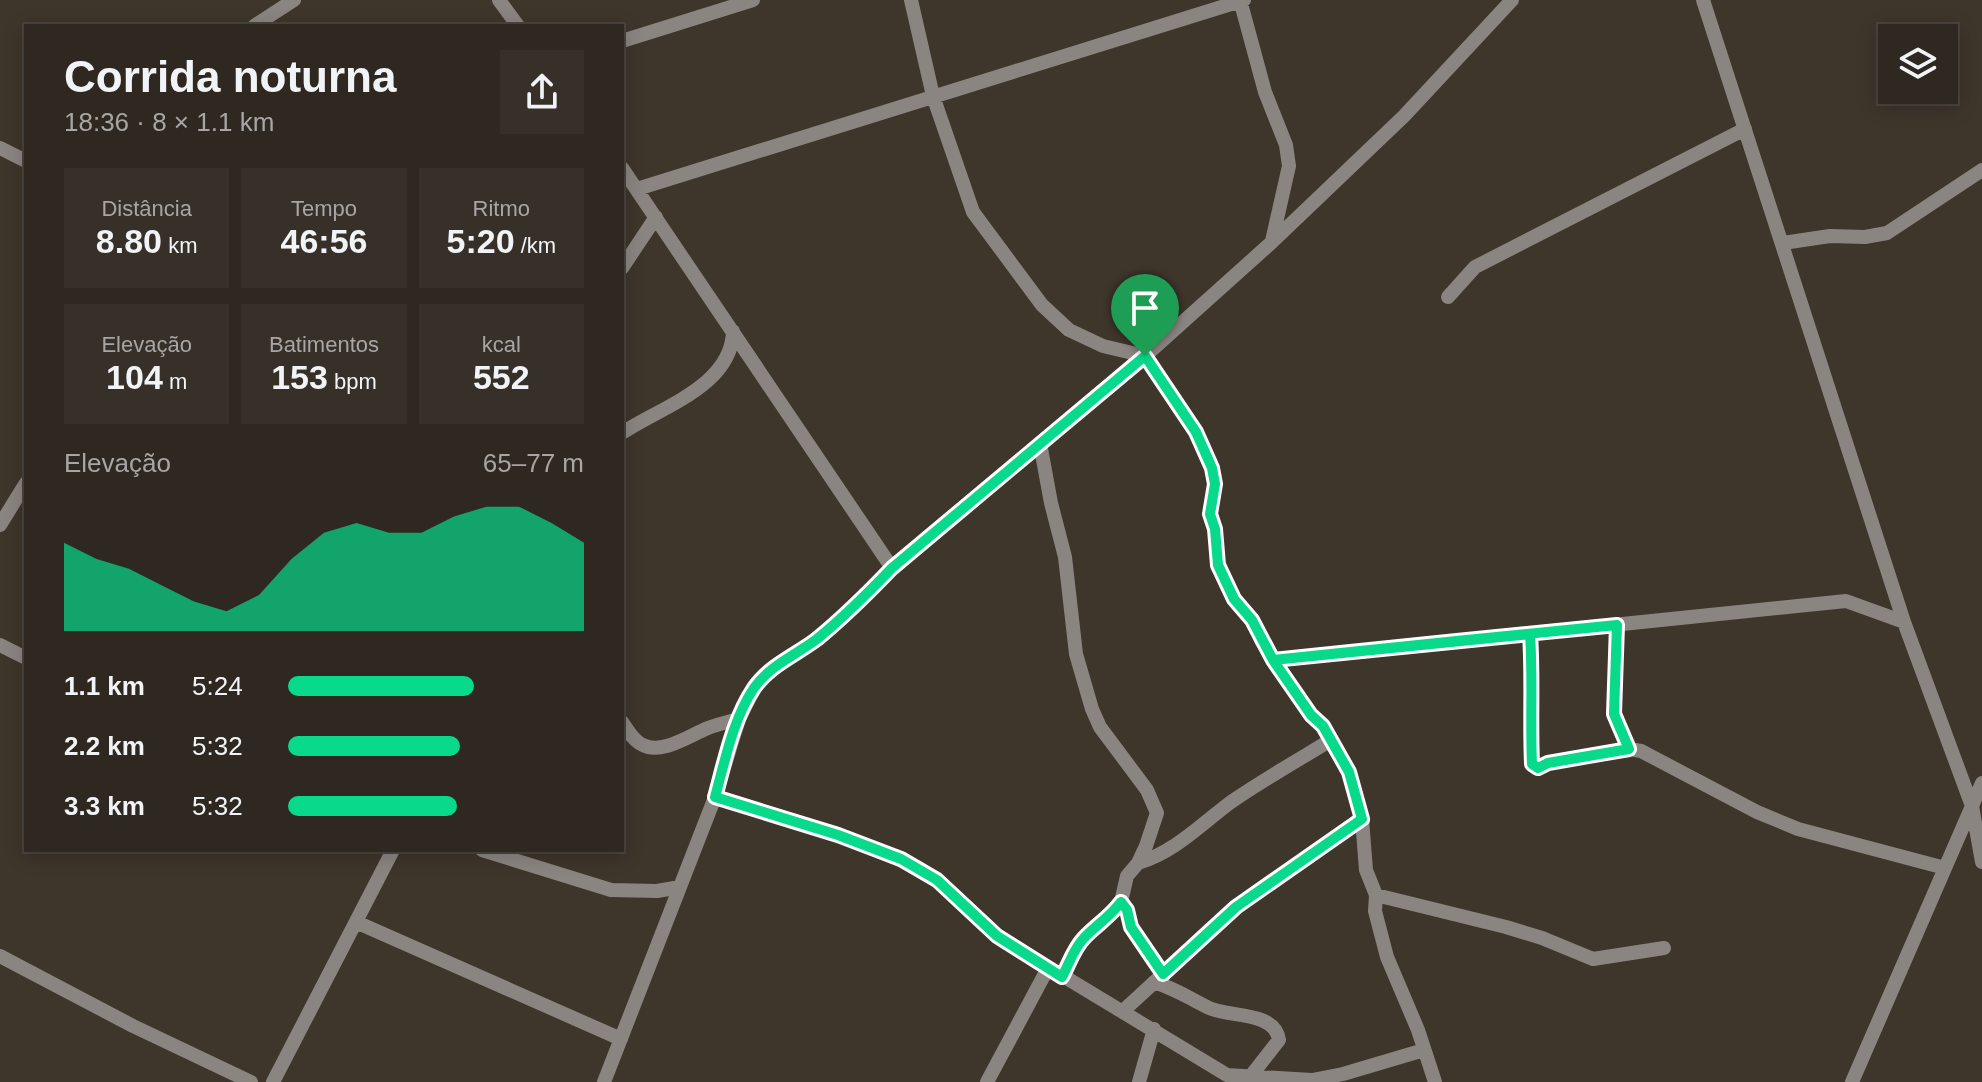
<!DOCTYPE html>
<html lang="pt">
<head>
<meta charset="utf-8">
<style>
  body { margin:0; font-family:Arial,sans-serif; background:#363029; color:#f1f3f6; height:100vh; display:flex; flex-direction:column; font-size:30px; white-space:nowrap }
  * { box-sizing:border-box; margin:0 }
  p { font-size:26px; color:#a7a6a5 }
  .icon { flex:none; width:44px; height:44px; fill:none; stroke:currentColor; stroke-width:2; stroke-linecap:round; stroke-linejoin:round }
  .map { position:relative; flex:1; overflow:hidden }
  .sheet { position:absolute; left:24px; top:24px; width:600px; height:828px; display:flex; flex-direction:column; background:#2e2820; border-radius:0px; box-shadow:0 4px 20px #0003,0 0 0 2px #49443e }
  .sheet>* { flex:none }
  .buttons { position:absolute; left:1878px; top:24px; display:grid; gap:16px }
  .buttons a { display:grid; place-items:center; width:80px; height:80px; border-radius:0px; background:#2e2820; box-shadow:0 4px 20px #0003,0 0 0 2px #49443e; font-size:40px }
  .pin { position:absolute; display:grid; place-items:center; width:68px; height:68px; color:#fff; margin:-82px -34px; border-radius:50% 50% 50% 0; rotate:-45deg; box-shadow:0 0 8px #0007 }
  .pin .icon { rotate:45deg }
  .round { display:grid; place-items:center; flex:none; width:84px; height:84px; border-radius:0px; background:#363029 }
  .head { display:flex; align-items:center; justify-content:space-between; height:136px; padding:0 40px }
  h1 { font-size:44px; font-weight:800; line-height:60px }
  .metrics { display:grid; grid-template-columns:repeat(3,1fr); gap:12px; height:136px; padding:8px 40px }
  .metrics div { display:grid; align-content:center; border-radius:0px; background:#363029; text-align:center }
  .metrics b { font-size:34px; font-weight:800 }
  .metrics small { font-size:22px; font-weight:400 }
  .metrics p { font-size:22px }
  .chart { height:224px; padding:16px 40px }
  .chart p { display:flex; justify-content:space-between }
  .chart svg { width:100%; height:144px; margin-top:8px; fill:#08d98b; opacity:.7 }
  ul { padding:0 40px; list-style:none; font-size:26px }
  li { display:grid; grid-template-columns:128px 96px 1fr; align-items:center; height:60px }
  li i { height:20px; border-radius:10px; background:#08d98b }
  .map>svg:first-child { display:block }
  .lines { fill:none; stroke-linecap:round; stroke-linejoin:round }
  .minor { stroke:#8b8581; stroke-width:14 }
  .route-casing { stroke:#fff; stroke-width:16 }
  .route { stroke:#08d98b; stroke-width:10 }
</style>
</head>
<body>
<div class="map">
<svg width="1982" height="1082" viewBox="0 0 1982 1082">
  <rect width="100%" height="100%" fill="#3e352b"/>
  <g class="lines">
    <path class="minor" d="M 499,0 L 518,26
      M 911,0 L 933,96 L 973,212 L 1042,305 L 1069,330 L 1103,346 L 1145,356 L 1196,432 L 1212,468 L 1215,484 L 1210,514 L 1215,529 L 1218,565 L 1234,599 L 1252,620 L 1262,642 L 1311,715 L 1323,726 L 1349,772 L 1362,819 L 1366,870 L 1376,895 L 1375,911 L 1387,957 L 1418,1030 L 1435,1082
      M 1240,0 L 1265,92 L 1286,145 L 1289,166 L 1272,241
      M 1703,0 L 1904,622 L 1972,806 L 1982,862
      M 254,26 L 294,0
      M 622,41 L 753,0
      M 0,148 L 26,161
      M 622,168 L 892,568
      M 637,189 L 1244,0
      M 1783,243 L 1830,236 L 1865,237 L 1887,233 L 1982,170
      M 622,268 L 656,217
      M 1448,297 L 1475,267 L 1745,129
      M 622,433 C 661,407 732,386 733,331
      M 1040,443 L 1051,503 L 1065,557 L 1076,654 L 1092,709 L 1100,727 L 1147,790 L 1157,813 L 1146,846 L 1138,863 L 1127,876 L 1121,902 L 1100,925 L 1085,937 L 1076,948 L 1062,977
      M 0,525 L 26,483
      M 1617,625 L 1614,714 L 1629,749
      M 1530,634 C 1533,677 1530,720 1532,764 L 1538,768 L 1548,763 L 1629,749 L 1641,751 L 1757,812 L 1798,829 L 1945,868
      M 0,645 L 26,658
      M 1273,660 L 1846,601 L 1904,622
      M 622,722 C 628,730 633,741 643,745 C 662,755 690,735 708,728 C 718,724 728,722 739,719
      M 715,797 L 838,835 L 917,867 L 937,880 L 997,936 L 1227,1075 L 1312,1080 L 1343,1074 L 1424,1050
      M 482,850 L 611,890 L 657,891 L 680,887
      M 1138,863 C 1175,852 1200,825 1231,802 C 1263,780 1298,760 1331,740
      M 1376,895 L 1506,927 L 1542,938 L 1593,959 L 1664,948
      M 1121,902 L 1127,910 L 1131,927 L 1163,974
      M 356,922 L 621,1039
      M 0,956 L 133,1026 L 251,1082
      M 1154,982 C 1178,990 1185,996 1207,1007 C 1226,1018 1275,1010 1279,1040 L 1250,1077
      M 1123,1011 L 1236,907 L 1362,819
      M 273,1082 L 393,850
      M 604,1082 L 715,797 L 739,719 L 755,687 L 775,666 L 814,641 L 855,606 L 892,568 L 1145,356 L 1272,242 L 1404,116 L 1512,0
      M 987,1082 L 1048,968
      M 1139,1082 L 1154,1029
      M 1852,1082 L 1982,783"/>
  </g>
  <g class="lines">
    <defs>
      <path id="route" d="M 1145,356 L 892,568 C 868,593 844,617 817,639 C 796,655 770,665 754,688 C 733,719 725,761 715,797 L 838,835 L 901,859 L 937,880 L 997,936 L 1062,977 C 1069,964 1074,948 1084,938 C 1096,925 1110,917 1121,902 L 1127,910 L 1131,927 L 1163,974 L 1236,907 L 1362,819 L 1349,772 L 1323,726 L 1311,715 L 1273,660 C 1388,648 1502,636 1617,625 L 1614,714 L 1629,749 L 1548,763 L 1538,768 L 1532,764 C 1530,720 1533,677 1530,634 L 1273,660 L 1252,620 L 1234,599 L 1218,565 L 1215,529 L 1210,514 L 1215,484 L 1212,468 L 1196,432 L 1145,356"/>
    </defs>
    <use href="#route" class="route-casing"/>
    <use href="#route" class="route"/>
  </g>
</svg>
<div class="buttons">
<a><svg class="icon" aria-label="layers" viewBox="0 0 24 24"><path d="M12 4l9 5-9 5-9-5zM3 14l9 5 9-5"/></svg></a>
</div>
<div class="pin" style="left:1145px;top:356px;background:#1e9e55"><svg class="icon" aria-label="arrive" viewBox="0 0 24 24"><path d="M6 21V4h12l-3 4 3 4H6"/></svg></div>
<section class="sheet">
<div class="head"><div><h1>Corrida noturna</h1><p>18:36 · 8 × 1.1 km</p></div><a class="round"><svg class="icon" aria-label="share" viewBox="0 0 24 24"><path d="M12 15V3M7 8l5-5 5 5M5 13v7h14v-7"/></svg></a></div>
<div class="metrics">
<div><p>Distância</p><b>8.80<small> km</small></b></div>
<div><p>Tempo</p><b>46:56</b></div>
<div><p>Ritmo</p><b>5:20<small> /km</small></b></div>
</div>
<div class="metrics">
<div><p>Elevação</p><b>104<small> m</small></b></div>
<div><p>Batimentos</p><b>153<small> bpm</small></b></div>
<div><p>kcal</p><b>552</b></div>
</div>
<div class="chart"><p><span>Elevação</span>65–77 m</p>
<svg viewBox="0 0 160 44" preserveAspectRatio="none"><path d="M0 44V17L10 22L20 25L30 30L40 35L50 38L60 33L70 22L80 14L90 11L100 14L110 14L120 9L130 6L140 6L150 11L160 17V44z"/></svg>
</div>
<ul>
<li><b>1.1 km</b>5:24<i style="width:63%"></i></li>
<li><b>2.2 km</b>5:32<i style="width:58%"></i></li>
<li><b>3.3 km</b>5:32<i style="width:57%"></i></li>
</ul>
</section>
</div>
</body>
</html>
